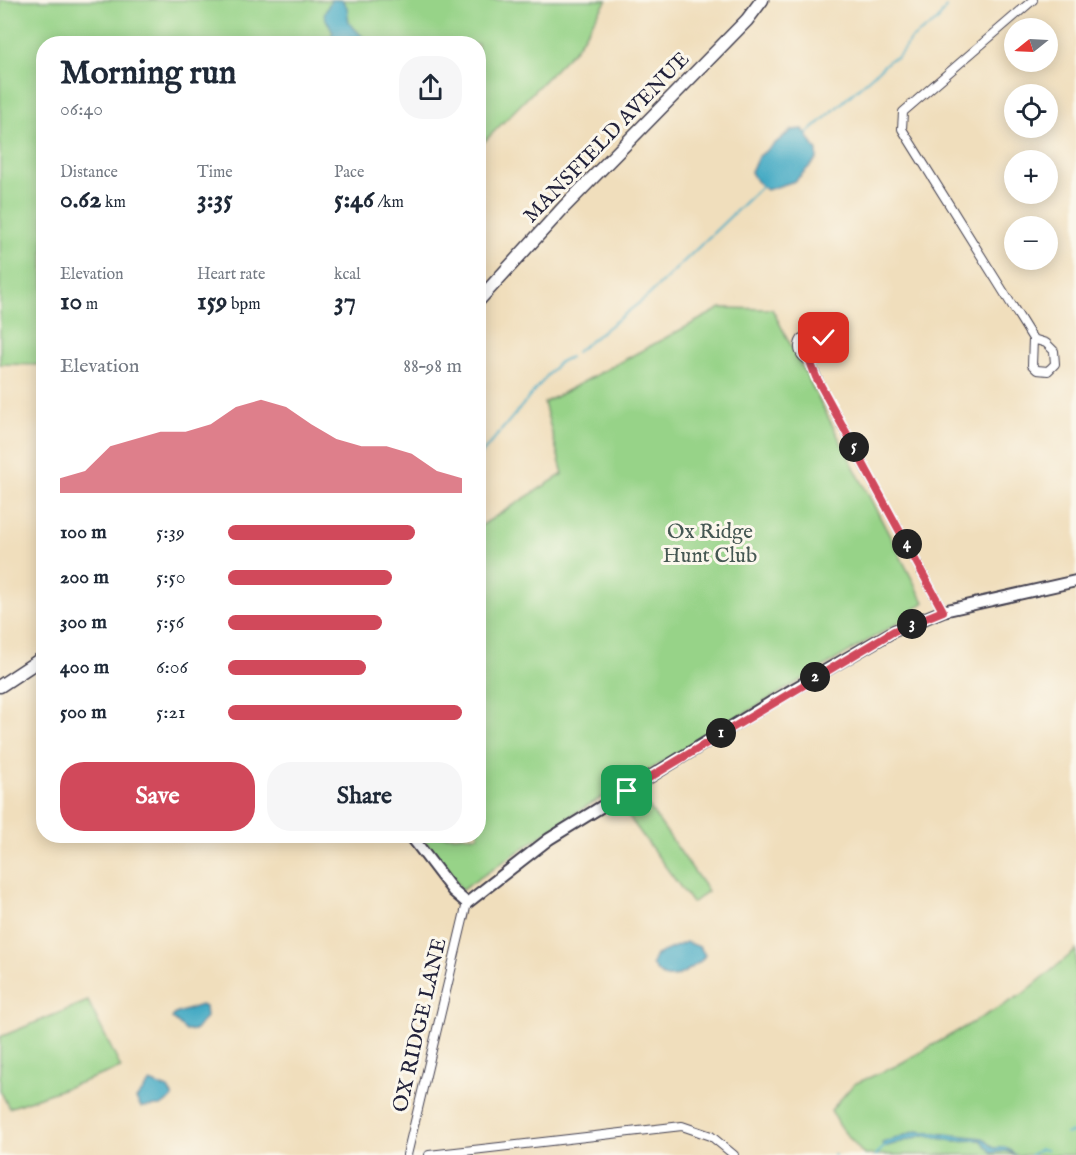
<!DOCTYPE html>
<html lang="en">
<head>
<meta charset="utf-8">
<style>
  body { margin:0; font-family:"IM FELL English",serif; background:#f6f6f7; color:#1f2937; height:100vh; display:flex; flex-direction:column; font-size:22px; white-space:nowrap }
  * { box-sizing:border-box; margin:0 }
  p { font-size:20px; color:#747a83 }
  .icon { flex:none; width:33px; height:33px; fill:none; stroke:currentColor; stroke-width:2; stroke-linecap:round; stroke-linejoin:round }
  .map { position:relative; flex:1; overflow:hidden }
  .drawer { position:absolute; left:36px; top:36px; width:450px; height:807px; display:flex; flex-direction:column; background:#fff; border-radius:24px; box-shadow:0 3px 15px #0003 }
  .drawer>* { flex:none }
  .needle { width:39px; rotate:252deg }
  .buttons { position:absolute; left:1004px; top:18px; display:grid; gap:12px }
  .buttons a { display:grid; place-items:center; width:54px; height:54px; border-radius:50%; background:#fff; box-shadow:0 3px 15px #0003; font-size:30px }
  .pin { position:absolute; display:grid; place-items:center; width:51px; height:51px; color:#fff; margin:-26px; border-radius:12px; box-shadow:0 3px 9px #0006 }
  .km { position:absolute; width:30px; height:30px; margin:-15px; border-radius:50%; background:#222; color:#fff; font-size:16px; line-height:30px; text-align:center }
  .round { display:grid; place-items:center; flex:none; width:63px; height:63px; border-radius:24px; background:#f6f6f7 }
  .head { display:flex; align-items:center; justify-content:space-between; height:102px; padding:0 24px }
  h1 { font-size:33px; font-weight:800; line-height:45px }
  .figures { display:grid; grid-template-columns:repeat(3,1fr); gap:9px; height:102px; padding:6px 24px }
  .figures div { display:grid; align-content:center }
  .figures b { font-size:26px; font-weight:800 }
  .figures small { font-size:16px; font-weight:400 }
  .figures p { font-size:16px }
  .chart { height:168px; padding:12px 24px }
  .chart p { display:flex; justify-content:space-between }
  .chart svg { width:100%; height:108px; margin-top:6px; fill:#d1495b; opacity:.7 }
  .cta { display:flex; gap:12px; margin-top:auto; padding:12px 24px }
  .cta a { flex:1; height:69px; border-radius:24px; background:#d1495b; color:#fff; font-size:24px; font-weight:800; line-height:69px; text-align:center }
  .cta a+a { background:#f6f6f7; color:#1f2937 }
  ul { padding:0 24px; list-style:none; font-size:20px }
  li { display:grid; grid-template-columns:96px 72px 1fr; align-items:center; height:45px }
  li i { height:15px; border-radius:8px; background:#d1495b }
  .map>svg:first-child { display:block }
  .green { fill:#97d388; stroke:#5c7a62; stroke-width:1.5 }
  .water { fill:#44aac4; stroke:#336680; stroke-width:1.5 }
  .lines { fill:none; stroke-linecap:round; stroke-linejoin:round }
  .stream { stroke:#44aac4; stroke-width:2 }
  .street-casing { stroke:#413e4e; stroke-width:10 }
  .secondary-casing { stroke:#413e4e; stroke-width:14 }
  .primary-casing { stroke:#413e4e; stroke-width:15 }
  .street { stroke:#fff; stroke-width:8 }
  .secondary { stroke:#fff; stroke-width:10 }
  .primary { stroke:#fff; stroke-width:12 }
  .route-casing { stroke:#fff; stroke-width:12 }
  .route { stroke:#d1495b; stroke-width:8 }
  .labels { text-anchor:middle; stroke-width:6; stroke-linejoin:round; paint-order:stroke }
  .street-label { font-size:21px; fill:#22223b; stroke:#fbf7ec }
  .park-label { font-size:21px; fill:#455752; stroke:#fbf7ec }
</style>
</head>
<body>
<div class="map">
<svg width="1076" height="1155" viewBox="0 0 1076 1155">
  <rect width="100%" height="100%" fill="#fbf7ec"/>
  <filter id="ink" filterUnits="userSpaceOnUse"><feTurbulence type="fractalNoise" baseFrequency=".0167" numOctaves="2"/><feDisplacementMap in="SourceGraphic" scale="12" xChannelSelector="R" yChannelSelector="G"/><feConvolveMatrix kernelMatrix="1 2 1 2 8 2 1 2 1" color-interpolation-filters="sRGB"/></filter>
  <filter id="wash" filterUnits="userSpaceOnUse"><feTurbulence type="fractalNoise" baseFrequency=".008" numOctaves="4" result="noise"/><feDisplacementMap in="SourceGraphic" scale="24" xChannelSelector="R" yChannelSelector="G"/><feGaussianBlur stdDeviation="1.35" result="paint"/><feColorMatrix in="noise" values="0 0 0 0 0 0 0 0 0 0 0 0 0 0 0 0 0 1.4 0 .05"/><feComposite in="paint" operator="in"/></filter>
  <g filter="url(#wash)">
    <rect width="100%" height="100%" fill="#f0debc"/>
    <path class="green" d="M 0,0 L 607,0 L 576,48 L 479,147 L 478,44 L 44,44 L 43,365 L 0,364 Z
      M 721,308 L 772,309 L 924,602 L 898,623 L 572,815 L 462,890 L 421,836 L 478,836 L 479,527 L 563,474 L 544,403 Z
      M 637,790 L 708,891 L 692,903 L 618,802 Z
      M 1076,950 L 1076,1155 L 864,1155 L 841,1128 L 831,1110 L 854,1084 L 896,1066 L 1023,994 Z
      M 88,1001 L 121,1068 L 9,1108 L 0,1090 L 0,1037 Z"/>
    <path class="water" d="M 331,0 L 342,0 L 347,7 L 349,23 L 363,37 L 362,43 L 326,43 L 333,33 L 324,15 Z
      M 803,129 L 817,151 L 817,159 L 795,181 L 767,190 L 756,181 L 751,172 L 758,157 L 792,130 Z
      M 686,942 L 700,947 L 705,955 L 702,960 C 686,972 665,990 652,964 L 656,955 Z
      M 201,1005 L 205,1007 L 206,1017 L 196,1030 L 186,1031 L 172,1018 L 175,1014 Z
      M 150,1082 L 168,1089 L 173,1097 L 161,1106 L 141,1107 L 136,1099 Z
      M 916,1131 L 983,1138 L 994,1148 L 1005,1147 L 1016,1155 L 1006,1151 L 992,1153 L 981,1140 L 953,1141 L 924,1135 L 885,1147 L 882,1143 Z"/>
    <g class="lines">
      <path class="stream" d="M 807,134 L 891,59 L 898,57 L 910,40 L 938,20 L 946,7
        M 576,352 L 648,296 L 764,184
        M 478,458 L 558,363 L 570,357
        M 1066,1134 L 1076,1131
        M 834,1155 L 835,1155
        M 876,1155 L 887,1144
        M 1031,1155 L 1040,1149 L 1047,1150"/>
    </g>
  </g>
  <g filter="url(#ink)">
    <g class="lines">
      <defs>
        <path id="street" d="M799 347a14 14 0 1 1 28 0a14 14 0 1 1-28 0Z
          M 1033,339 L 1032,365 L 1037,370 L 1048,371 L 1055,364 L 1054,351 L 1046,343 L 1033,339 L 902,129 L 903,112 L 1033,0
          M 810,361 L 821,387 L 943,611
          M 407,1155 L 467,903
          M 429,1155 L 682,1126 L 711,1136 L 734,1155"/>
        <path id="secondary" d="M 411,836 L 453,891 L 467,903 L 549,839 L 778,698 L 894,631 L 943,611 L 1076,581"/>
        <path id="primary" d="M 478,301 L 564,207 L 747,20 L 762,0
          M 0,686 L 44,657"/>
      </defs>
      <use href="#street" class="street-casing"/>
      <use href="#secondary" class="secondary-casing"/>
      <use href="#primary" class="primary-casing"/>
      <use href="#street" class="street"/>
      <use href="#secondary" class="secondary"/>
      <use href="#primary" class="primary"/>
    </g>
  </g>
  <g class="lines" filter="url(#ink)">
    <defs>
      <path id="route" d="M 627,791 L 894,631 L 943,611 L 816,377 L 810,361 C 824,361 831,350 824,338"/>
    </defs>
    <use href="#route" class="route-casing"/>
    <use href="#route" class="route"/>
  </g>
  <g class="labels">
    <g class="street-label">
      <text transform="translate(606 137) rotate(-46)" y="7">MANSFIELD AVENUE</text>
      <text transform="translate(419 1025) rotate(-77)" y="7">OX RIDGE LANE</text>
    </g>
    <g class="park-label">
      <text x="710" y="538">Ox Ridge<tspan x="710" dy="24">Hunt Club</tspan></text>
    </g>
  </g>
</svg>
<div class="buttons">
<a><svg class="needle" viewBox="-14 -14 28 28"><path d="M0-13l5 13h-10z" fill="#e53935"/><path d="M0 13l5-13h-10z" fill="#747a83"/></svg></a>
<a><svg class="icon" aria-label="locate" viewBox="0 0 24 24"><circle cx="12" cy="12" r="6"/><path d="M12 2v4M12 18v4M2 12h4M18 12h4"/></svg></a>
<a>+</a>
<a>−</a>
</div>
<div class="pin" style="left:627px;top:791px;background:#1e9e55"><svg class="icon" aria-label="arrive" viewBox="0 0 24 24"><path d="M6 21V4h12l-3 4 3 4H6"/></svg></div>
<div class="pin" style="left:824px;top:338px;background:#d93025"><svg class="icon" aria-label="check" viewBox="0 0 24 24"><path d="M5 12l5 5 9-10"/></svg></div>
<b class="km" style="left:721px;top:733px">1</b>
<b class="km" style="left:815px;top:677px">2</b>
<b class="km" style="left:912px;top:624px">3</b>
<b class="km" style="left:907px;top:544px">4</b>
<b class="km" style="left:854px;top:447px">5</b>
<section class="drawer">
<div class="head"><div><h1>Morning run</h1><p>06:40</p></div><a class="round"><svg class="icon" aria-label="share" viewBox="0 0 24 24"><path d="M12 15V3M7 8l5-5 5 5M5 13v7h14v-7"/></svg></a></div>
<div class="figures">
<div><p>Distance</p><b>0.62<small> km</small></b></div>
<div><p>Time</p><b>3:35</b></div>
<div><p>Pace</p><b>5:46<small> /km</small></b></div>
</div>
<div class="figures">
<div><p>Elevation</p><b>10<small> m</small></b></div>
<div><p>Heart rate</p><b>159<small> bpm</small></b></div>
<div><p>kcal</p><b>37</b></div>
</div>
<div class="chart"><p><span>Elevation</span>88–98 m</p>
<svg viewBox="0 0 160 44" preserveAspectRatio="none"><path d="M0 44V38L10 35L20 25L30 22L40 19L50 19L60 16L70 9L80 6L90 9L100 16L110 22L120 25L130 25L140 28L150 35L160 38V44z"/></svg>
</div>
<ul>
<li><b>100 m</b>5:39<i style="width:80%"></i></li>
<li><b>200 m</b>5:50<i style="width:70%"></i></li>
<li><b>300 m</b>5:56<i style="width:66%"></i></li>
<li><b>400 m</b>6:06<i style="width:59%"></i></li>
<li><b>500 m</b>5:21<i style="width:100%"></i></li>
</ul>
<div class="cta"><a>Save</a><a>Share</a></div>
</section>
</div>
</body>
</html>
